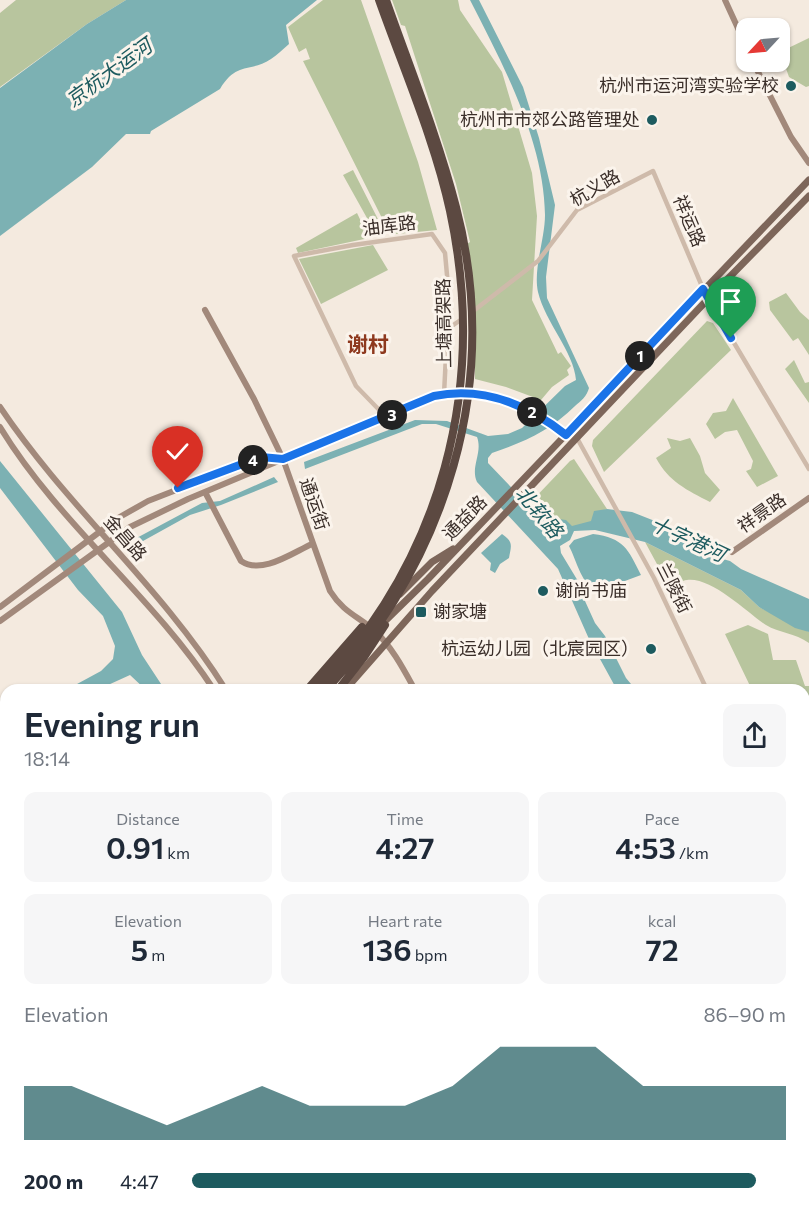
<!DOCTYPE html>
<html lang="en">
<head>
<meta charset="utf-8">
<style>
  body { margin:0; font-family:Commissioner,"Noto Sans SC",sans-serif; background:#f6f6f7; color:#1f2937; height:100vh; display:flex; flex-direction:column; font-size:22px; white-space:nowrap }
  * { box-sizing:border-box; margin:0 }
  p { font-size:20px; color:#747a83 }
  .icon { flex:none; width:33px; height:33px; fill:none; stroke:currentColor; stroke-width:2; stroke-linecap:round; stroke-linejoin:round }
  .map { position:relative; flex:1; overflow:hidden }
  .side { position:absolute; left:0px; top:684px; width:810px; height:531px; display:flex; flex-direction:column; background:#fff; border-radius:18px 18px 0 0; box-shadow:0 2px 4px #0004 }
  .side>* { flex:none }
  .needle { width:39px; rotate:244deg }
  .controls { position:absolute; left:736px; top:18px; display:grid; gap:12px }
  .controls a { display:grid; place-items:center; width:54px; height:54px; border-radius:12px; background:#fff; box-shadow:0 2px 4px #0004; font-size:30px }
  .pin { position:absolute; display:grid; place-items:center; width:51px; height:51px; color:#fff; margin:-62px -26px; border-radius:50% 50% 50% 0; rotate:-45deg; box-shadow:0 0 6px #0007 }
  .pin .icon { rotate:45deg }
  .km { position:absolute; width:30px; height:30px; margin:-15px; border-radius:50%; background:#222; color:#fff; font-size:16px; line-height:30px; text-align:center }
  .round { display:grid; place-items:center; flex:none; width:63px; height:63px; border-radius:12px; background:#f6f6f7 }
  .summary { display:flex; align-items:center; justify-content:space-between; height:102px; padding:0 24px }
  h1 { font-size:33px; font-weight:600; line-height:45px }
  .figures { display:grid; grid-template-columns:repeat(3,1fr); gap:9px; height:102px; padding:6px 24px }
  .figures div { display:grid; align-content:center; border-radius:12px; background:#f6f6f7; text-align:center }
  .figures b { font-size:30px; font-weight:600 }
  .figures small { font-size:16px; font-weight:400 }
  .figures p { font-size:16px }
  .chart { height:168px; padding:12px 24px }
  .chart p { display:flex; justify-content:space-between }
  .chart svg { width:100%; height:108px; margin-top:6px; fill:#1d5b5f; opacity:.7 }
  ul { padding:0 24px; list-style:none; font-size:20px }
  li { display:grid; grid-template-columns:96px 72px 1fr; align-items:center; height:45px }
  li i { height:15px; border-radius:8px; background:#1d5b5f }
  .map>svg:first-child { display:block }
  .green { fill:#b8c59e }
  .water { fill:#7cb1b3 }
  .lines { fill:none; stroke-linecap:round; stroke-linejoin:round }
  .street { stroke:#cebaaa; stroke-width:4.5 }
  .secondary { stroke:#a2897b; stroke-width:6 }
  .primary { stroke:#7d665a; stroke-width:7 }
  .highway { stroke:#5c4941; stroke-width:8 }
  .route-casing { stroke:#fff; stroke-width:12 }
  .route { stroke:#1a73e8; stroke-width:8 }
  .poi-dot { fill:#1d5b5f; stroke:#fbf4ec; stroke-width:2 }
  .labels { text-anchor:middle; stroke-width:6; stroke-linejoin:round; paint-order:stroke }
  .poi-label { font-size:18px; fill:#3b2f2a; stroke:#fbf4ec; text-anchor:end }
  .street-label { font-size:18px; fill:#3b2f2a; stroke:#fbf4ec }
  .water-label { font-size:20px; font-style:italic; fill:#1d5b5f; stroke:#fbf4ec }
  .quarter-label { font-size:21px; font-weight:bold; fill:#8e391e; stroke:#fbf4ec }
</style>
</head>
<body>
<div class="map">
<svg width="809" height="1215" viewBox="0 0 809 1215">
  <rect width="100%" height="100%" fill="#f4eadf"/>
  <path class="green" d="M 16,0 L 126,0 L 87,24 L 0,87 L 0,13 Z
    M 323,0 L 361,0 L 418,162 L 437,230 L 397,234 L 389,232 L 303,61 L 310,59 L 306,48 L 299,52 L 288,27 Z
    M 392,0 L 458,0 L 460,10 L 502,72 L 532,173 L 537,216 L 532,300 L 558,354 L 561,352 L 571,366 L 567,370 L 569,375 L 552,387 L 541,400 L 506,387 L 475,379 L 475,300 L 467,244 L 470,242 L 456,184 L 405,26 L 401,25 Z
    M 809,38 L 809,86 L 806,87 L 789,77 L 784,63 L 786,56 L 781,58 L 780,52 Z
    M 353,170 L 384,231 L 383,236 L 377,236 L 343,175 Z
    M 357,213 L 369,238 L 298,253 L 296,248 Z
    M 373,245 L 388,270 L 321,304 L 299,259 Z
    M 786,293 L 800,312 L 809,320 L 809,355 L 798,338 L 793,341 L 770,310 L 769,302 Z
    M 707,321 L 713,323 L 731,350 L 604,472 L 592,446 L 593,440 Z
    M 794,360 L 805,383 L 809,382 L 809,403 L 785,369 Z
    M 733,398 L 778,476 L 757,487 L 746,471 L 751,469 L 753,461 L 737,430 L 725,432 L 715,439 L 706,424 L 713,413 L 726,411 Z
    M 667,438 L 680,441 L 690,438 L 700,456 L 705,473 L 720,490 L 710,502 C 687,490 669,482 656,458 L 671,448 Z
    M 574,459 L 607,509 C 599,511 599,517 593,521 C 573,535 544,520 528,505 L 570,461 Z
    M 645,542 L 741,590 L 759,607 L 809,632 L 809,643 C 795,633 779,633 766,625 C 746,612 712,577 687,580 C 682,580 675,586 670,588 Z
    M 748,625 L 768,634 L 773,660 L 796,660 L 805,686 L 809,686 L 809,702 L 804,706 L 804,690 L 752,690 L 725,634 Z"/>
  <path class="water" d="M 126,0 L 317,0 L 286,25 L 289,44 C 283,49 277,55 271,59 C 250,73 237,61 220,89 L 151,131 L 150,134 L 126,134 L 92,167 L 0,236 L 0,88 L 87,24 Z
    M 470,0 L 479,0 L 523,87 L 539,138 L 555,205 L 546,277 L 547,298 L 589,388 C 587,396 581,401 575,406 C 550,431 524,442 492,453 L 488,458 L 488,463 L 533,510 L 543,517 L 566,520 L 572,526 L 591,521 L 594,511 L 607,509 L 632,512 L 665,525 L 683,534 L 694,545 L 712,556 L 730,561 L 741,569 L 809,599 L 809,632 L 795,628 L 759,607 L 741,590 L 645,542 L 595,530 L 574,531 L 570,540 L 560,546 L 561,553 L 584,591 L 585,601 L 595,623 L 605,636 L 626,678 L 636,690 L 617,690 L 589,639 L 558,569 L 477,482 C 470,467 483,453 477,437 L 436,424 L 422,424 L 305,469 L 304,462 L 415,420 L 447,421 L 488,436 L 508,434 L 522,428 L 565,386 L 576,380 C 574,352 545,322 538,292 C 533,269 545,239 545,215 C 544,140 503,65 470,0 Z
    M 0,461 L 122,612 L 142,655 L 165,690 L 146,690 L 130,675 L 97,690 L 66,690 L 101,671 L 113,659 L 115,646 L 103,616 L 78,590 L 0,488 Z
    M 274,477 L 278,482 L 221,505 L 190,515 L 134,546 L 131,541 L 202,503 L 220,501 Z
    M 502,534 C 514,542 511,546 509,558 L 500,564 L 495,573 L 490,570 L 491,563 L 481,553 Z
    M 593,534 C 624,538 628,549 641,575 L 598,591 C 583,589 576,559 569,546 L 574,540 Z"/>
  <g class="lines">
    <path class="street" d="M 708,299 L 809,469
      M 472,312 L 538,261 L 577,210 L 653,171 L 704,291
      M 449,328 L 462,319
      M 386,417 L 356,386 L 294,256 L 353,245 L 432,234 L 445,253 L 449,297 L 444,394
      M 577,438 L 654,578 L 707,690
      M 804,776 L 809,774
      M 804,913 L 809,924
      M 804,1192 L 809,1189
      M 761,1215 L 773,1209"/>
    <path class="secondary" d="M 725,0 L 747,48
      M 753,62 L 791,137 L 809,163
      M 205,310 L 254,399 L 283,459 L 330,591 C 344,613 358,616 375,631 C 392,647 404,670 415,690
      M 0,407 C 67,507 162,587 226,690
      M 0,427 C 59,524 152,595 214,690
      M 205,492 L 241,561 C 262,575 292,553 312,544
      M 732,552 L 809,498
      M 0,607 L 118,518 L 148,501 L 261,457 L 282,459
      M 0,621 L 130,527 L 188,499 L 434,396 C 483,386 527,404 565,435
      M 0,745 L 6,756
      M 0,758 L 6,768
      M 804,986 L 809,984
      M 804,994 L 809,992
      M 244,1209 L 247,1215
      M 258,1209 L 261,1215
      M 488,1209 L 491,1215
      M 500,1209 L 503,1215
      M 714,1209 L 718,1215
      M 463,1215 L 470,1209
      M 474,1215 L 481,1209"/>
    <path class="primary" d="M 400,594 L 432,562 L 453,549
      M 380,626 L 428,579 L 809,180
      M 345,690 L 432,591 L 708,299 L 809,196
      M 0,1013 L 6,1007
      M 0,1047 L 6,1041"/>
    <path class="highway" d="M 307,690 L 362,627
      M 317,690 C 442,559 488,388 450,211 C 435,141 403,68 379,0
      M 326,690 C 447,559 502,383 456,207 C 438,137 410,68 386,0
      M 338,690 L 364,657 L 385,625
      M 0,1024 L 6,1018
      M 0,1034 L 6,1027"/>
  </g>
  <g class="lines">
    <defs>
      <path id="route" d="M 178,488 L 261,457 L 283,459 L 434,396 C 483,386 527,404 566,435 L 703,289 L 731,338"/>
    </defs>
    <use href="#route" class="route-casing"/>
    <use href="#route" class="route"/>
  </g>
  <g class="poi-dot">
    <circle cx="791" cy="86" r="6"/>
    <circle cx="652" cy="120" r="6"/>
    <circle cx="543" cy="591" r="6"/>
    <rect x="415" y="606" width="12" height="12" rx="3"/>
    <circle cx="651" cy="649" r="6"/>
  </g>
  <g class="labels">
    <g class="poi-label">
      <text x="779" y="92">杭州市运河湾实验学校</text>
      <text x="640" y="126">杭州市市郊公路管理处</text>
      <text x="555" y="597" text-anchor="start">谢尚书庙</text>
      <text x="433" y="618" text-anchor="start">谢家塘</text>
      <text x="639" y="655">杭运幼儿园（北宸园区）</text>
    </g>
    <g class="street-label">
      <text transform="translate(595 188) rotate(-30)" y="6">杭义路</text>
      <text transform="translate(689 221) rotate(67)" y="6">祥运路</text>
      <text transform="translate(389 226) rotate(-7)" y="6">油库路</text>
      <text transform="translate(444 323) rotate(-91)" y="6">上塘高架路</text>
      <text transform="translate(314 504) rotate(71)" y="6">通运街</text>
      <text transform="translate(762 513) rotate(-35)" y="6">祥景路</text>
      <text transform="translate(465 518) rotate(-46)" y="6">通益路</text>
      <text transform="translate(125 538) rotate(49)" y="6">金昌路</text>
      <text transform="translate(674 588) rotate(63)" y="6">兰陵街</text>
    </g>
    <g class="water-label">
      <text transform="translate(109 73) rotate(-36)" y="7">京杭大运河</text>
      <text transform="translate(539 512) rotate(50)" y="7">北软路</text>
      <text transform="translate(688 539) rotate(25)" y="7">十字港河</text>
    </g>
    <g class="quarter-label">
      <text x="368" y="352">谢村</text>
    </g>
  </g>
</svg>
<div class="controls">
<a><svg class="needle" viewBox="-14 -14 28 28"><path d="M0-13l5 13h-10z" fill="#e53935"/><path d="M0 13l5-13h-10z" fill="#747a83"/></svg></a>
</div>
<div class="pin" style="left:731px;top:338px;background:#1e9e55"><svg class="icon" aria-label="arrive" viewBox="0 0 24 24"><path d="M6 21V4h12l-3 4 3 4H6"/></svg></div>
<div class="pin" style="left:178px;top:488px;background:#d93025"><svg class="icon" aria-label="check" viewBox="0 0 24 24"><path d="M5 12l5 5 9-10"/></svg></div>
<b class="km" style="left:640px;top:356px">1</b>
<b class="km" style="left:532px;top:412px">2</b>
<b class="km" style="left:392px;top:415px">3</b>
<b class="km" style="left:253px;top:460px">4</b>
<section class="side">
<div class="summary"><div><h1>Evening run</h1><p>18:14</p></div><a class="round"><svg class="icon" aria-label="share" viewBox="0 0 24 24"><path d="M12 15V3M7 8l5-5 5 5M5 13v7h14v-7"/></svg></a></div>
<div class="figures">
<div><p>Distance</p><b>0.91<small> km</small></b></div>
<div><p>Time</p><b>4:27</b></div>
<div><p>Pace</p><b>4:53<small> /km</small></b></div>
</div>
<div class="figures">
<div><p>Elevation</p><b>5<small> m</small></b></div>
<div><p>Heart rate</p><b>136<small> bpm</small></b></div>
<div><p>kcal</p><b>72</b></div>
</div>
<div class="chart"><p><span>Elevation</span>86–90 m</p>
<svg viewBox="0 0 160 44" preserveAspectRatio="none"><path d="M0 44V22L10 22L20 30L30 38L40 30L50 22L60 30L70 30L80 30L90 22L100 6L110 6L120 6L130 22L140 22L150 22L160 22V44z"/></svg>
</div>
<ul>
<li><b>200 m</b>4:47<i style="width:95%"></i></li>
</ul>
</section>
</div>
</body>
</html>
